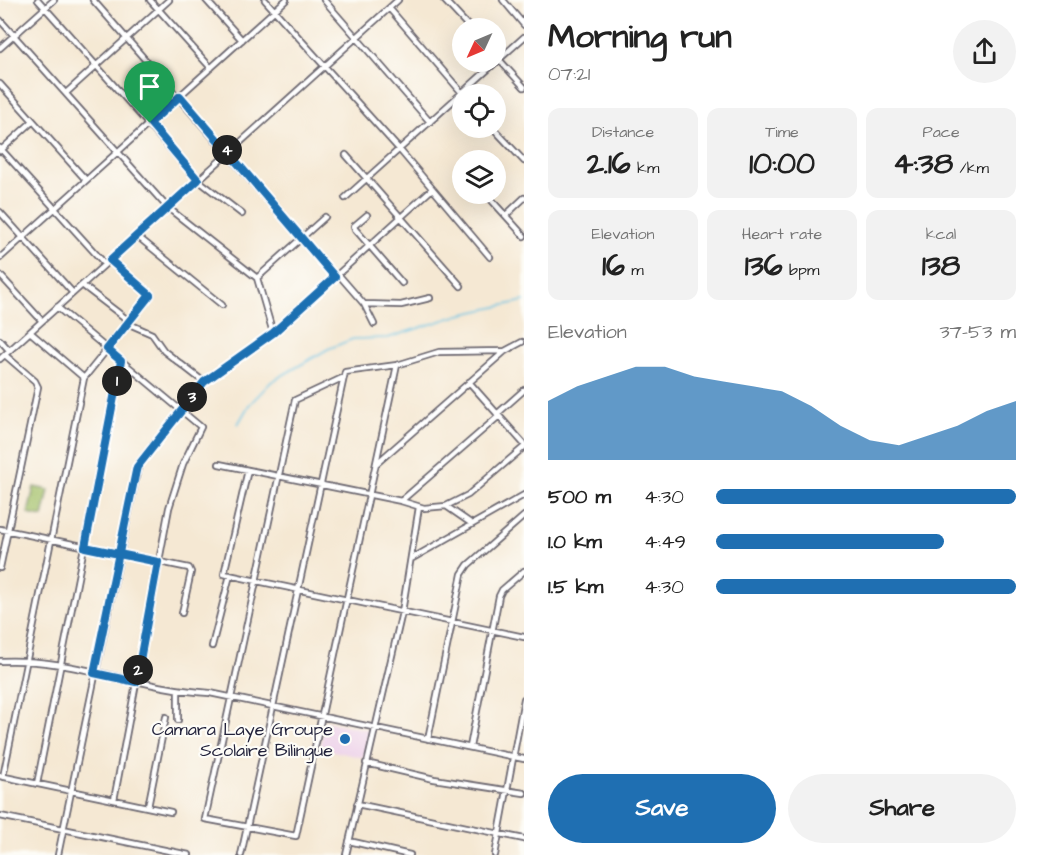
<!DOCTYPE html>
<html lang="en">
<head>
<meta charset="utf-8">
<style>
  body { margin:0; font-family:"Architects Daughter",sans-serif; background:#f2f2f2; color:#222; height:100vh; display:flex; flex-direction:column; font-size:22px; white-space:nowrap }
  * { box-sizing:border-box; margin:0 }
  p { font-size:20px; color:#767676 }
  .icon { flex:none; width:33px; height:33px; fill:none; stroke:currentColor; stroke-width:2; stroke-linecap:round; stroke-linejoin:round }
  .map { position:relative; flex:1; overflow:hidden }
  .side { display:flex; flex-direction:column; background:#fff; width:516px }
  .side>* { flex:none }
  .needle { width:39px; rotate:226deg }
  .buttons { position:absolute; left:452px; top:18px; display:grid; gap:12px }
  .buttons a { display:grid; place-items:center; width:54px; height:54px; border-radius:50%; background:#fff; box-shadow:0 6px 24px #0002; font-size:30px }
  .pin { position:absolute; display:grid; place-items:center; width:51px; height:51px; color:#fff; margin:-62px -26px; border-radius:50% 50% 50% 0; rotate:-45deg; box-shadow:0 0 6px #0007 }
  .pin .icon { rotate:45deg }
  .km { position:absolute; width:30px; height:30px; margin:-15px; border-radius:50%; background:#222; color:#fff; font-size:16px; line-height:30px; text-align:center }
  .round { display:grid; place-items:center; flex:none; width:63px; height:63px; border-radius:32px; background:#f2f2f2 }
  .overview { display:flex; align-items:center; justify-content:space-between; height:102px; padding:0 24px }
  h1 { font-size:33px; font-weight:700; line-height:45px }
  .metrics { display:grid; grid-template-columns:repeat(3,1fr); gap:9px; height:102px; padding:6px 24px }
  .metrics div { display:grid; align-content:center; border-radius:12px; background:#f2f2f2; text-align:center }
  .metrics b { font-size:30px; font-weight:700 }
  .metrics small { font-size:16px; font-weight:400 }
  .metrics p { font-size:16px }
  .chart { height:168px; padding:12px 24px }
  .chart p { display:flex; justify-content:space-between }
  .chart svg { width:100%; height:108px; margin-top:6px; fill:#1f6fb2; opacity:.7 }
  .button { display:flex; gap:12px; margin-top:auto; padding:12px 24px }
  .button a { flex:1; height:69px; border-radius:36px; background:#1f6fb2; color:#fff; font-size:24px; font-weight:700; line-height:69px; text-align:center }
  .button a+a { background:#f2f2f2; color:#222 }
  ul { padding:0 24px; list-style:none; font-size:20px }
  li { display:grid; grid-template-columns:96px 72px 1fr; align-items:center; height:45px }
  li i { height:15px; border-radius:8px; background:#1f6fb2 }
  main { display:flex; flex:1; min-height:0 }
  .map>svg:first-child { display:block }
  .built { fill:#edd1e9 }
  .green { fill:#a3c067; stroke:#627151; stroke-width:1.5 }
  .lines { fill:none; stroke-linecap:round; stroke-linejoin:round }
  .stream { stroke:#67c3e5; stroke-width:1.5 }
  .minor-casing { stroke:#6c6770; stroke-width:8 }
  .minor { stroke:#fff; stroke-width:4.5 }
  .route-casing { stroke:#fff; stroke-width:12 }
  .route { stroke:#1f6fb2; stroke-width:8 }
  .poi-dot { fill:#1f6fb2; stroke:#fdfcf7; stroke-width:2 }
  .labels { text-anchor:middle; stroke-width:4.5; stroke-linejoin:round; paint-order:stroke }
  .poi-label { font-size:18px; fill:#22223b; stroke:#fdfcf7; text-anchor:end }
</style>
</head>
<body>
<main>
<div class="map">
<svg width="524" height="855" viewBox="0 0 524 855">
  <rect width="100%" height="100%" fill="#fdfcf7"/>
  <filter id="ink" filterUnits="userSpaceOnUse"><feTurbulence type="fractalNoise" baseFrequency=".0167" numOctaves="2"/><feDisplacementMap in="SourceGraphic" scale="12" xChannelSelector="R" yChannelSelector="G"/><feConvolveMatrix kernelMatrix="1 2 1 2 8 2 1 2 1" color-interpolation-filters="sRGB"/></filter>
  <filter id="wash" filterUnits="userSpaceOnUse"><feTurbulence type="fractalNoise" baseFrequency=".008" numOctaves="4" result="noise"/><feDisplacementMap in="SourceGraphic" scale="24" xChannelSelector="R" yChannelSelector="G"/><feGaussianBlur stdDeviation="1.35" result="paint"/><feColorMatrix in="noise" values="0 0 0 0 0 0 0 0 0 0 0 0 0 0 0 0 0 1.4 0 .05"/><feComposite in="paint" operator="in"/></filter>
  <g filter="url(#wash)">
    <rect width="100%" height="100%" fill="#f5e8d3"/>
    <path class="built" d="M 325,721 L 369,730 L 364,758 L 320,748 Z"/>
    <path class="green" d="M 34,487 L 49,490 L 43,517 L 28,514 Z"/>
    <g class="lines">
      <path class="stream" d="M 238,424 L 249,405 L 271,382 L 328,349 L 353,339 L 388,338 L 459,315 L 524,301"/>
    </g>
  </g>
  <g filter="url(#ink)">
    <g class="lines">
      <defs>
        <path id="minor" d="M 38,0 L 198,180 L 242,214
          M 93,0 L 335,277
          M 150,0 L 211,68
          M 206,0 L 242,40
          M 265,0 L 399,149 L 490,257
          M 324,0 L 430,122
          M 444,0 L 470,28
          M 503,0 L 524,25
          M 389,8 L 463,94
          M 0,20 L 167,207 L 257,278 L 273,333
          M 0,48 L 54,0
          M 495,55 L 524,87
          M 0,84 L 86,180
          M 66,93 L 169,0
          M 493,128 L 524,161
          M 0,148 L 105,264
          M 0,151 L 33,121
          M 346,155 L 461,286
          M 486,194 L 524,236
          M 345,198 L 524,37
          M 0,212 L 73,293
          M 367,215 L 354,226 L 355,229 L 402,283
          M 506,215 L 524,198
          M 137,236 L 222,305
          M 0,258 L 286,0
          M 338,274 L 364,304 L 374,324
          M 0,275 L 42,321
          M 257,278 L 325,217
          M 82,285 L 129,321
          M 364,304 L 401,305 L 430,298
          M 57,307 L 201,427 L 183,464 L 169,508 L 114,800
          M 127,323 L 152,334 L 164,351 L 204,382
          M 30,332 L 84,378
          M 0,340 L 9,350
          M 0,359 L 398,0
          M 342,378 L 295,400 L 205,819 L 296,836 L 397,365
          M 469,382 L 524,444
          M 497,414 L 524,390
          M 219,464 L 401,501 L 424,508 L 446,506 L 472,524
          M 376,464 L 505,351 L 522,342
          M 248,470 L 224,574 L 524,637
          M 401,501 L 499,416
          M 446,506 L 468,495 L 524,447
          M 0,529 L 189,568 L 191,572 L 182,613
          M 411,559 L 524,495
          M 0,568 L 38,387 L 35,381 L 5,355
          M 212,646 L 230,575
          M 0,661 C 71,657 140,689 210,693 L 524,759
          M 178,691 L 178,720
          M 428,739 L 462,574 L 468,565 L 524,516
          M 470,747 L 499,596 L 502,590 L 524,571
          M 366,763 L 434,779 L 524,793
          M 0,776 L 171,812
          M 3,777 L 84,378 L 151,295 L 110,260
          M 37,784 L 121,361
          M 357,804 L 524,839
          M 148,807 L 166,717
          M 0,816 L 189,855
          M 349,841 L 410,855
          M 58,855 L 139,463 L 204,382 L 273,333 L 432,189
          M 241,855 L 345,372 L 397,365 L 439,352 L 505,351
          M 346,855 L 402,612 L 419,507
          M 495,855 L 524,699"/>
      </defs>
      <use href="#minor" class="minor-casing"/>
      <use href="#minor" class="minor"/>
    </g>
  </g>
  <g class="lines" filter="url(#ink)">
    <defs>
      <path id="route" d="M 150,123 L 198,180 L 110,260 L 150,295 L 107,349 L 121,361 L 85,547 L 158,562 L 136,682 L 94,673 L 136,471 L 137,467 L 204,382 L 273,333 L 335,277 L 180,96 L 150,123"/>
    </defs>
    <use href="#route" class="route-casing"/>
    <use href="#route" class="route"/>
  </g>
  <circle class="poi-dot" cx="345" cy="739" r="6"/>
  <g class="labels">
    <g class="poi-label">
      <text x="333" y="735">Camara Laye Groupe<tspan x="333" dy="21">Scolaire Bilingue</tspan></text>
    </g>
  </g>
</svg>
<div class="buttons">
<a><svg class="needle" viewBox="-14 -14 28 28"><path d="M0-13l5 13h-10z" fill="#e53935"/><path d="M0 13l5-13h-10z" fill="#767676"/></svg></a>
<a><svg class="icon" aria-label="locate" viewBox="0 0 24 24"><circle cx="12" cy="12" r="6"/><path d="M12 2v4M12 18v4M2 12h4M18 12h4"/></svg></a>
<a><svg class="icon" aria-label="layers" viewBox="0 0 24 24"><path d="M12 4l9 5-9 5-9-5zM3 14l9 5 9-5"/></svg></a>
</div>
<div class="pin" style="left:150px;top:123px;background:#1e9e55"><svg class="icon" aria-label="arrive" viewBox="0 0 24 24"><path d="M6 21V4h12l-3 4 3 4H6"/></svg></div>
<b class="km" style="left:117px;top:381px">1</b>
<b class="km" style="left:138px;top:670px">2</b>
<b class="km" style="left:192px;top:397px">3</b>
<b class="km" style="left:227px;top:150px">4</b>
</div>
<section class="side">
<div class="overview"><div><h1>Morning run</h1><p>07:21</p></div><a class="round"><svg class="icon" aria-label="share" viewBox="0 0 24 24"><path d="M12 15V3M7 8l5-5 5 5M5 13v7h14v-7"/></svg></a></div>
<div class="metrics">
<div><p>Distance</p><b>2.16<small> km</small></b></div>
<div><p>Time</p><b>10:00</b></div>
<div><p>Pace</p><b>4:38<small> /km</small></b></div>
</div>
<div class="metrics">
<div><p>Elevation</p><b>16<small> m</small></b></div>
<div><p>Heart rate</p><b>136<small> bpm</small></b></div>
<div><p>kcal</p><b>138</b></div>
</div>
<div class="chart"><p><span>Elevation</span>37–53 m</p>
<svg viewBox="0 0 160 44" preserveAspectRatio="none"><path d="M0 44V20L10 14L20 10L30 6L40 6L50 10L60 12L70 14L80 16L90 22L100 30L110 36L120 38L130 34L140 30L150 24L160 20V44z"/></svg>
</div>
<ul>
<li><b>500 m</b>4:30<i style="width:100%"></i></li>
<li><b>1.0 km</b>4:49<i style="width:76%"></i></li>
<li><b>1.5 km</b>4:30<i style="width:100%"></i></li>
</ul>
<div class="button"><a>Save</a><a>Share</a></div>
</section>
</main>
</body>
</html>
